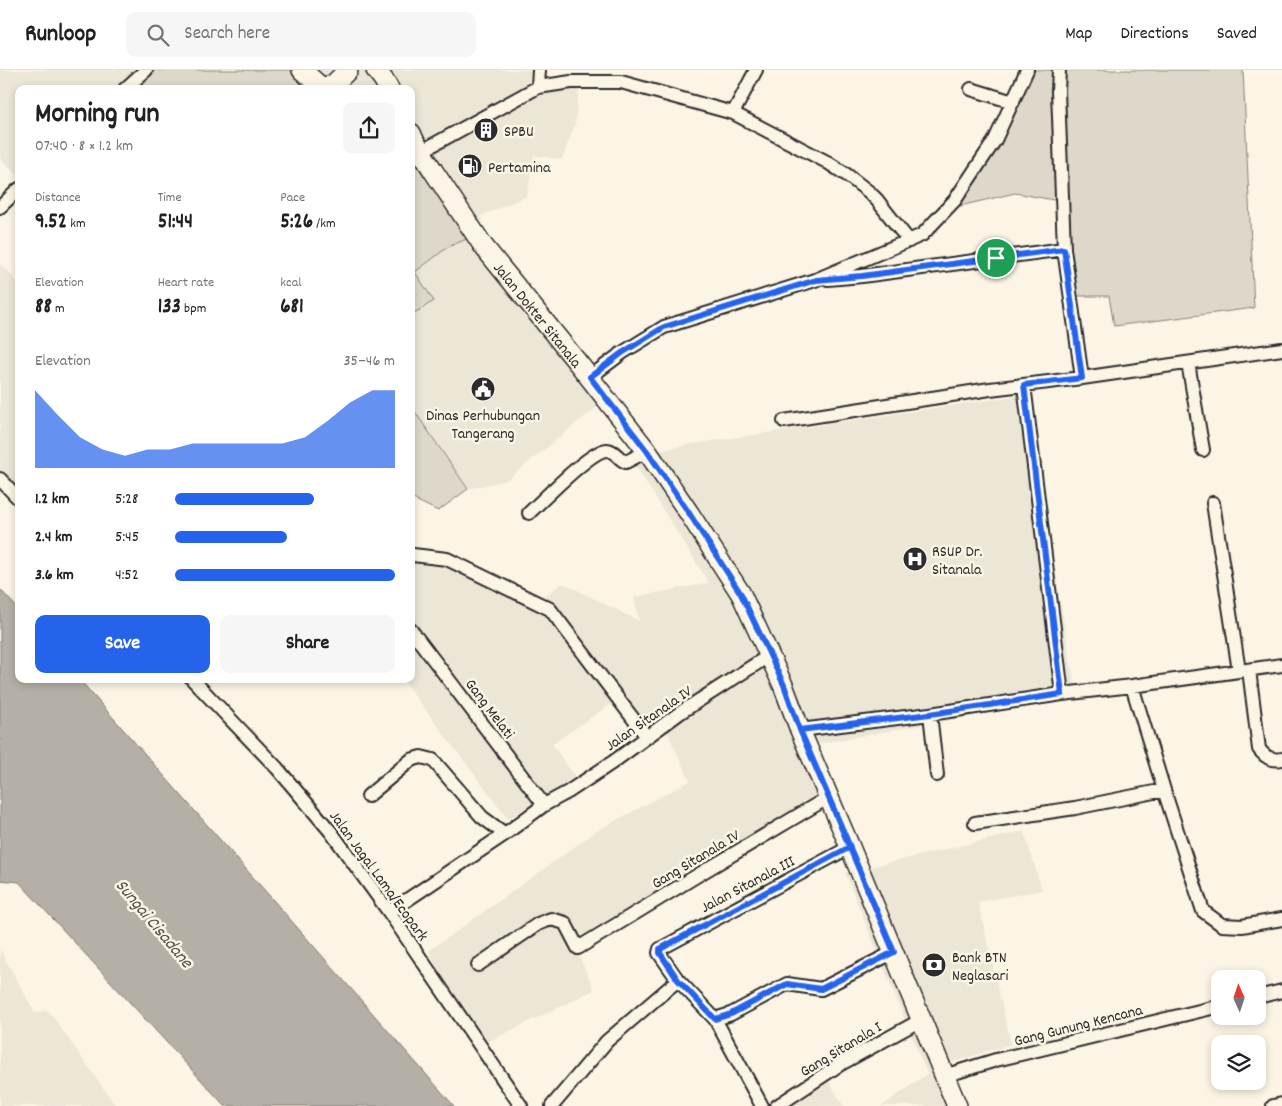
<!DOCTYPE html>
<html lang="en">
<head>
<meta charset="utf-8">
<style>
  body { margin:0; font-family:Dekko,sans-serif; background:#f6f6f6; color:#202124; height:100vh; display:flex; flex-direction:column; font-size:19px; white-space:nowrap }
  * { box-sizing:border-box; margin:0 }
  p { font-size:16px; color:#757577 }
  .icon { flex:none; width:28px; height:28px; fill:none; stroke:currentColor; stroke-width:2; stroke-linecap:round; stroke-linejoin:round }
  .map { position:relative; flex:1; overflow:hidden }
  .side { position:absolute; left:15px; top:15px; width:400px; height:598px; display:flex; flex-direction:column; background:#fff; border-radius:10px; box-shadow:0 2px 8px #0003 }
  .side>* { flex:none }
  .needle { width:32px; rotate:357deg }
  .buttons { position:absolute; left:1211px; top:900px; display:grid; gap:10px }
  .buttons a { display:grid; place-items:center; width:55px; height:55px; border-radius:10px; background:#fff; box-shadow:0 2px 8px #0003; font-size:25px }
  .pin { position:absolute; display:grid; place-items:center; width:42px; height:42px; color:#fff; margin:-21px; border:2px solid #fff; border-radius:50%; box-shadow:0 1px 5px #0007 }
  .round { display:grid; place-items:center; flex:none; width:52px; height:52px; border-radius:10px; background:#f6f6f6 }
  .headline { display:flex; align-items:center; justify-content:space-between; height:85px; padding:0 20px }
  h1 { font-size:28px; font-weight:700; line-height:38px }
  .metrics { display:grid; grid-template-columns:repeat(3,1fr); gap:8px; height:85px; padding:5px 20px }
  .metrics div { display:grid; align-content:center }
  .metrics b { font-size:21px; font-weight:700 }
  .metrics small { font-size:14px; font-weight:400 }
  .metrics p { font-size:14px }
  .chart { height:140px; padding:10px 20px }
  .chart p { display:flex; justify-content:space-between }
  .chart svg { width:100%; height:90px; margin-top:5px; fill:#2563eb; opacity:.7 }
  .primary-button { display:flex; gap:10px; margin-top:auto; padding:10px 20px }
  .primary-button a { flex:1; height:58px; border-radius:10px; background:#2563eb; color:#fff; font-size:20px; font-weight:700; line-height:58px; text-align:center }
  .primary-button a+a { background:#f6f6f6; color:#202124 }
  ul { padding:0 20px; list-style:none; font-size:16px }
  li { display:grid; grid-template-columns:80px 60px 1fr; align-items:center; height:38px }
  li i { height:12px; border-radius:6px; background:#2563eb }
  header { display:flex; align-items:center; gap:30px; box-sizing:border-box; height:70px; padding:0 25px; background:#fff; border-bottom:1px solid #e0e0e0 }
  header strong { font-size:24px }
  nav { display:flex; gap:28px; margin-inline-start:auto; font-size:18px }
  .search { width:350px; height:45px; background:#f6f6f6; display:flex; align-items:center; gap:12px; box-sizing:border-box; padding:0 18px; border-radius:10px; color:#757577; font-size:19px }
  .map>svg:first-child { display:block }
  .built { fill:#ece6d7 }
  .green { fill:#ded8ca; stroke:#84827a }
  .water { fill:#b4b0a5; stroke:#7d7b74 }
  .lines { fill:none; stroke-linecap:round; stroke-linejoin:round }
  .street-casing { stroke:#2b2b2b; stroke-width:16 }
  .primary-casing { stroke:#2b2b2b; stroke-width:22 }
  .street { stroke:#fcf5e5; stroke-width:12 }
  .primary { stroke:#fcf5e5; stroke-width:19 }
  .route-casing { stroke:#fff; stroke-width:10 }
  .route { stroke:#2563eb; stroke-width:6 }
  .labels { text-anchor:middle; stroke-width:5; stroke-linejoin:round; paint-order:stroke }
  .poi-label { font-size:16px; fill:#2b2b2b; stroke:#fcf5e5; text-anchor:start }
  .street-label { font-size:16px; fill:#2b2b2b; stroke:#fcf5e5 }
  .water-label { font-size:18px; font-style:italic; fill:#545350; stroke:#fcf5e5 }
</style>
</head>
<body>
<header>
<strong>Runloop</strong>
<div class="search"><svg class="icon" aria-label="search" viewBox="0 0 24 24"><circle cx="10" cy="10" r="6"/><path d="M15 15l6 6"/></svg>Search here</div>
<nav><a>Map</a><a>Directions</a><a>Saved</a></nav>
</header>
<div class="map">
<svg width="1282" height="1036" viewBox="0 0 1282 1036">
  <rect width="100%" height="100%" fill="#fcf5e5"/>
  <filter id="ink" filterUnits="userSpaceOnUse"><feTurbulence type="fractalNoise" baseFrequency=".02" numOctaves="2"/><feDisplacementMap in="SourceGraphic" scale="10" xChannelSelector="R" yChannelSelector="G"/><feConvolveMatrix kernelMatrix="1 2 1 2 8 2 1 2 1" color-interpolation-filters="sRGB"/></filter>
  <g filter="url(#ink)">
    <path class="built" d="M 0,0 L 149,0 L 131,19 L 19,19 L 19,107 L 0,88 Z
      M 301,0 L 541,0 L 540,15 L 579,18 L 575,54 L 562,90 L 534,85 L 527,126 L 481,146 L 485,164 L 608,328 L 507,410 L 468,419 L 411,335 L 411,245 L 433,231 L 415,202 L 411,95 L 411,19 L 322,19 Z
      M 0,194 L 9,202 L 19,215 L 19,438 L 0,420 Z
      M 1023,325 L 1077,627 L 816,674 L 832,728 L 573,872 L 594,920 L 475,978 L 429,881 L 598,760 L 690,711 L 665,657 L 646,670 L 614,632 L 552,674 L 575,707 L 508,749 L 402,609 L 411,609 L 411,482 L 445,486 L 539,530 L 563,513 L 639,551 L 634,527 L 709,513 L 630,387 L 686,375 Z
      M 1024,761 L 1042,820 L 978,832 L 1011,974 L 950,993 L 968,1036 L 882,1036 L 927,1004 L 845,803 Z
      M 0,879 L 35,943 L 48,940 L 116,1036 L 0,1036 Z
      M 829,1012 L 844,1036 L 793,1036 Z"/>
    <path class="green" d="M 149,0 L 302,0 L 323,19 L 131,19 Z
      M 1028,0 L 1243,0 L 1254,238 L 1114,256 L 1109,226 L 1076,226 L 1065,132 L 1015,123 L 960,136 L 1000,69 Z
      M 411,71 L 476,165 L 448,177 L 415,202 L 434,231 L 411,245 Z
      M 411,336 L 468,419 L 438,441 L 411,428 Z"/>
    <path class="water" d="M 0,519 L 19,540 L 19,609 L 79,609 L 454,1036 L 225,1036 L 19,812 L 0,810 Z"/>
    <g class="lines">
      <defs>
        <path id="street" d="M 1059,0 L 1058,21 L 1064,179 L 1082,308
          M 538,17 L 539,0
          M 125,19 L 146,0
          M 971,19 L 1013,32
          M 733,43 L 756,0
          M 422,81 L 538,17 L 571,12 L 621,12 L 733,43 L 827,92 L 847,105 L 869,122 L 877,130 L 909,171
          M 0,137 L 19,119
          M 828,209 L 862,206 L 1064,179
          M 1188,293 L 1203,380
          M 590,307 L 622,283 L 664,257 L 815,210 L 922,165 L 955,130 L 995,70 L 1027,0
          M 1024,315 L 1062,624
          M 784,351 L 990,319 L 1082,308 L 1282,279
          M 0,409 L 19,429
          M 1213,433 L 1239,601
          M 529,443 C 542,431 591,380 607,380 C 615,380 619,390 626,392 L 647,381
          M 411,486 L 413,485 L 447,489 L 550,539 L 647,667
          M 411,560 L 544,735
          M 1249,600 L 1259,679 C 1265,687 1271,691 1282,689
          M 192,609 L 277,698 L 331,762 L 389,842 L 521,1036
          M 1132,616 L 1164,720 L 1203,841 L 1222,855 L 1242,856 L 1282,849
          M 930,644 L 937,705
          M 800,660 L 930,644 L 1062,624 L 1132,616 L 1282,595
          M 368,726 L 411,690 L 421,687 L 433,690 L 482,747 L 505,764
          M 975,753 L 1075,738 L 1164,720
          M 389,842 L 505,764 L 544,735 L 568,722 L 613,692 L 681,642 L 770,585
          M 478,895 L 538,854 L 551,849 L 565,853 L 578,878 L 698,805 L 829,727
          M 1258,927 L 1282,921
          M 715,949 L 731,944 L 787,914 L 821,919 L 894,882
          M 944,1006 L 996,990 L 1220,936
          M 552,1036 L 607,971 L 678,910
          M 762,1036 L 715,949 L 678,910 L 659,883 L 660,879 L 850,777
          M 777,1036 L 839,995 L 921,950
          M 1273,1036 L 1282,1034"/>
        <g id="primary">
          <path d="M 302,0 L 323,19"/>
          <path d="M 376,0 L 383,9 L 389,19"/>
          <path d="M 322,18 L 334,14 L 348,0"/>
          <path id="s1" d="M 411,63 L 415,72 L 434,102 L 484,177 L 582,298 L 647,381 L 689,443 L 741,524 L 783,615 L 800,660 L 850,777 L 957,1036"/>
        </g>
      </defs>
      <use href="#street" class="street-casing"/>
      <use href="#primary" class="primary-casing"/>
      <use href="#street" class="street"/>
      <use href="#primary" class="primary"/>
    </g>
  </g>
  <g class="lines" filter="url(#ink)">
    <defs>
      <path id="route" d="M 996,188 L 862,206 L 816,210 L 664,257 L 622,283 L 590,307 L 647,381 L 689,443 L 741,524 L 784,615 L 800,660 L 894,882 L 821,919 L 787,914 L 731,944 L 715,949 L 678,910 L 660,883 L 660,879 L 850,777 L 800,660 L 930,644 L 1062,624 L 1024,315 L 1082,308 L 1064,179 L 996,188"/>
    </defs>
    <use href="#route" class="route-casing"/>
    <use href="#route" class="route"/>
  </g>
  <defs>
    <symbol id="building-disc" viewBox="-11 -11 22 22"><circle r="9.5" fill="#2b2b2b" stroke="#fcf5e5"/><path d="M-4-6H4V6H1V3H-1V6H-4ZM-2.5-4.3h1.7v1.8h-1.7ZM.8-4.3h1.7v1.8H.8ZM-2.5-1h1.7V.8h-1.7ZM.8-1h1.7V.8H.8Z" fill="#fff"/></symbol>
    <symbol id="fuel-disc" viewBox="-11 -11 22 22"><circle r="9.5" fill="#2b2b2b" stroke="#fcf5e5"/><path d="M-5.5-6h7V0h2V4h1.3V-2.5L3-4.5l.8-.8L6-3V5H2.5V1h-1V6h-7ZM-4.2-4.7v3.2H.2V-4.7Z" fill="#fff"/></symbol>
    <symbol id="civic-disc" viewBox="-11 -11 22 22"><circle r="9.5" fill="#2b2b2b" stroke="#fcf5e5"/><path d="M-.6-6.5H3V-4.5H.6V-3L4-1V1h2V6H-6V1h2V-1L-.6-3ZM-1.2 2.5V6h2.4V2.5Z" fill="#fff"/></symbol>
    <symbol id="hospital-disc" viewBox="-11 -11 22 22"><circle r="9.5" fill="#2b2b2b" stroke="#fcf5e5"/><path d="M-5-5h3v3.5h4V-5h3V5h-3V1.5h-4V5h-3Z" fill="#fff"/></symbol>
    <symbol id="bank-disc" viewBox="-11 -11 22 22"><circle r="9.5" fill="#2b2b2b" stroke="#fcf5e5"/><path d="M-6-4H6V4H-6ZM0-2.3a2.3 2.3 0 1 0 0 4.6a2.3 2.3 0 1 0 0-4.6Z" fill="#fff"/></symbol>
  </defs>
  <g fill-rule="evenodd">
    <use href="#building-disc" x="472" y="46" width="28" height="28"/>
    <use href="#fuel-disc" x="456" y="82" width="28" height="28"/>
    <use href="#civic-disc" x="469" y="305" width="28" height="28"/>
    <use href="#hospital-disc" x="901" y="475" width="28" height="28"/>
    <use href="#bank-disc" x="920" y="881" width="28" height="28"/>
  </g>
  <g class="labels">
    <g class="poi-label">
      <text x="504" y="66">SPBU</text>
      <text x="488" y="102">Pertamina</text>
      <text x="483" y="350" text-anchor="middle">Dinas Perhubungan<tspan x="483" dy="18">Tangerang</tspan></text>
      <text x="932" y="486">RSUP Dr.<tspan x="932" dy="18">Sitanala</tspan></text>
      <text x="952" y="892">Bank BTN<tspan x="952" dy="18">Neglasari</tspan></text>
    </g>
    <g class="street-label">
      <text dy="6" stroke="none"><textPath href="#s1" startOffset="222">Jalan Dokter Sitanala</textPath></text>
      <text transform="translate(491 638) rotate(53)" y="6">Gang Melati</text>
      <text transform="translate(648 647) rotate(-35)" y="6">Jalan Sitanala IV</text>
      <text transform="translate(695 788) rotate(-31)" y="6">Gang Sitanala IV</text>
      <text transform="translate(380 805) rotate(54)" y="6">Jalan Jagal Lama/Ecopark</text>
      <text transform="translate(747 813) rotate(-28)" y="6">Jalan Sitanala III</text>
      <text transform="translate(1078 954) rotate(-14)" y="6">Gang Gunung Kencana</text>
      <text transform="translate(840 978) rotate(-31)" y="6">Gang Sitanala I</text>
    </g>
    <g class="water-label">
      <text transform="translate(155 853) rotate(50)" y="6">Sungai Cisadane</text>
    </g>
  </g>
</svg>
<div class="buttons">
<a><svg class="needle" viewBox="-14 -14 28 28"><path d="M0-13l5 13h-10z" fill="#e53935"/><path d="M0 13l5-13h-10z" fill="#757577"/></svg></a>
<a><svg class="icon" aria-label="layers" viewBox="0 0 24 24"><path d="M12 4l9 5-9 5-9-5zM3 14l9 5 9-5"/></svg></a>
</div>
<div class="pin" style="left:996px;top:188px;background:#1e9e55"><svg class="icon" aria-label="arrive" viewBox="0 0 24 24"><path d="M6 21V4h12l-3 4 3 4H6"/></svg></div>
<section class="side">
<div class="headline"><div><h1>Morning run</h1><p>07:40 · 8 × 1.2 km</p></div><a class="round"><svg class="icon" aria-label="share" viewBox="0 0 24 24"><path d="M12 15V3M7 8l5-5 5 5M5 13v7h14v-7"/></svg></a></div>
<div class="metrics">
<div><p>Distance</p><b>9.52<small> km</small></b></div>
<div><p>Time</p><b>51:44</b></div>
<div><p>Pace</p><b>5:26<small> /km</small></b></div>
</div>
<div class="metrics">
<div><p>Elevation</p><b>88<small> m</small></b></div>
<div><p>Heart rate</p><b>133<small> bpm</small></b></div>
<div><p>kcal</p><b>681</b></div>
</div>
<div class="chart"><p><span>Elevation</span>35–46 m</p>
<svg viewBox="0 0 160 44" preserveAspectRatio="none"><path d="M0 44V6L10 18L20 29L30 35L40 38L50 35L60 35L70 32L80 32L90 32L100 32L110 32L120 29L130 21L140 12L150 6L160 6V44z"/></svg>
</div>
<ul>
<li><b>1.2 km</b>5:28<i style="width:63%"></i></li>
<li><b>2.4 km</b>5:45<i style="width:51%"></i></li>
<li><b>3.6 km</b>4:52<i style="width:100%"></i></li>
</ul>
<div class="primary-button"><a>Save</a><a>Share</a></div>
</section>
</div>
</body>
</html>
